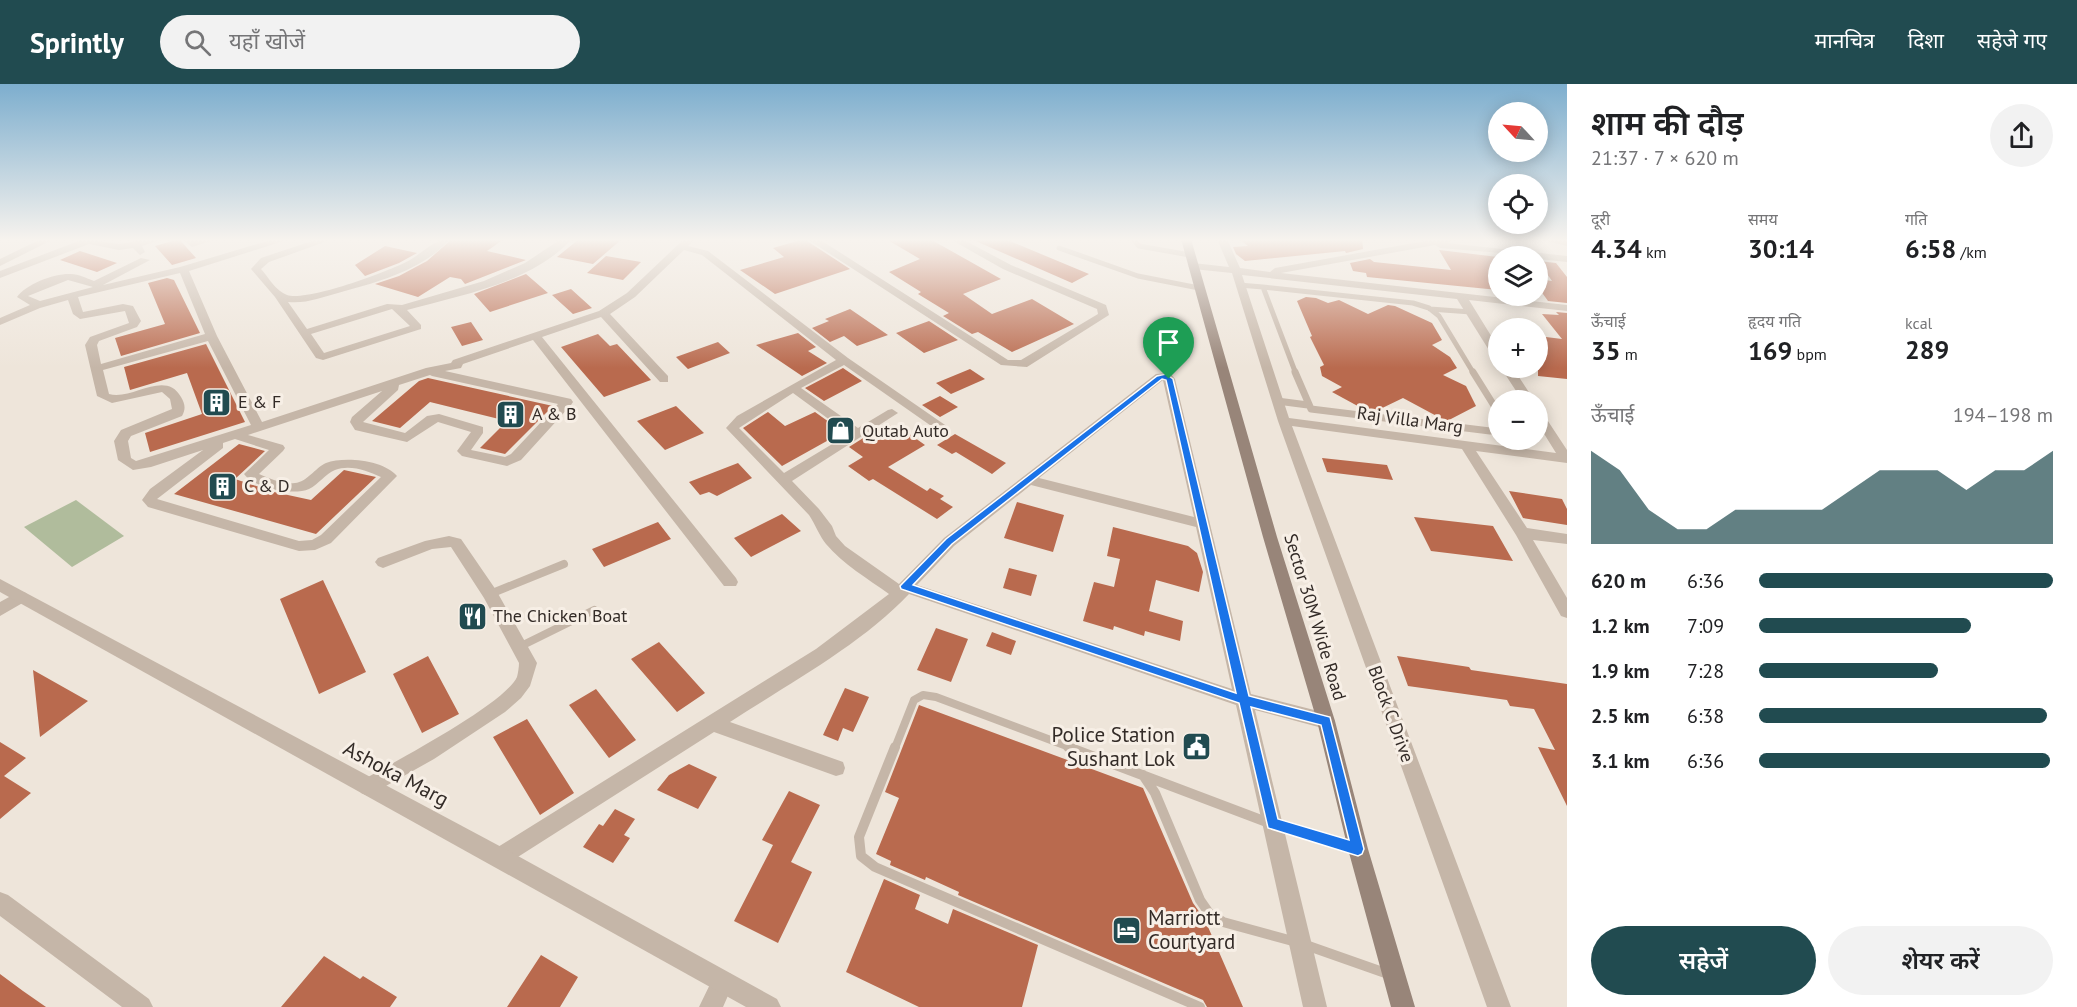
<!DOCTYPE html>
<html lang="hi">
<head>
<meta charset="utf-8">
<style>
  body { margin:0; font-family:"PT Sans","Noto Sans Devanagari",sans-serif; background:#f2f2f2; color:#202124; height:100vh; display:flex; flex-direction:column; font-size:22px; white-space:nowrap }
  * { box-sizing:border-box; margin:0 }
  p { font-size:20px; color:#757577 }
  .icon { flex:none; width:33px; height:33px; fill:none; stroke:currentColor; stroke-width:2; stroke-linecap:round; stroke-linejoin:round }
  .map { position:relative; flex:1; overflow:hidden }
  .drawer { display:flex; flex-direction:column; background:#fff; width:510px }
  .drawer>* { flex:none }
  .needle { width:39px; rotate:296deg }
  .fabs { position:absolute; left:1488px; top:18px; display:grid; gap:12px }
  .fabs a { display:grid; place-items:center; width:60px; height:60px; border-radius:50%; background:#fff; box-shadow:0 3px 15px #0003; font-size:30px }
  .pin { position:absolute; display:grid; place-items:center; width:51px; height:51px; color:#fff; margin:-62px -26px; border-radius:50% 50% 50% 0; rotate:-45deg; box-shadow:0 0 6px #0007 }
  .pin .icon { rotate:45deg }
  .round { display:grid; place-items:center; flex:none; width:63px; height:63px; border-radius:32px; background:#f2f2f2 }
  .overview { display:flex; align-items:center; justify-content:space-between; height:102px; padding:0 24px }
  h1 { font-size:33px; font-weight:600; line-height:45px }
  .figures { display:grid; grid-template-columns:repeat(3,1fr); gap:9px; height:102px; padding:6px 24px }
  .figures div { display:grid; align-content:center }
  .figures b { font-size:26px; font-weight:600 }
  .figures small { font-size:16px; font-weight:400 }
  .figures p { font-size:16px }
  .chart { height:168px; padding:12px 24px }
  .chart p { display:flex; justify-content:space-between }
  .chart svg { width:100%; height:108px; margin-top:6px; fill:#214b50; opacity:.7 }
  .button { display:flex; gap:12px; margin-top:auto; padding:12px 24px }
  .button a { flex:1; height:69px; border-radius:36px; background:#214b50; color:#fff; font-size:24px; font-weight:600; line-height:69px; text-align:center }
  .button a+a { background:#f2f2f2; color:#202124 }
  ul { padding:0 24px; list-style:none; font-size:20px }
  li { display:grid; grid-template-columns:96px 72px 1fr; align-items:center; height:45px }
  li i { height:15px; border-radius:8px; background:#214b50 }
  header { display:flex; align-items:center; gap:36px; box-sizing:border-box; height:84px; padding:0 30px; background:#214b50; color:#fff }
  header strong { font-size:28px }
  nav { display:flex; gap:33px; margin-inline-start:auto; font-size:21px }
  .search { width:420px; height:54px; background:#f2f2f2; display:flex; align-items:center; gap:15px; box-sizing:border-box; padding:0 21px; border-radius:33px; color:#757577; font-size:22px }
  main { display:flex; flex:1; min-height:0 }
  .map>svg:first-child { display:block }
  .green { fill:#b0bc9c }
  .building { fill:#b96a4e }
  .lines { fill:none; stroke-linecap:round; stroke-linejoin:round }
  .service-far3 { stroke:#c5b6a8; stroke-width:5 }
  .service-far2 { stroke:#c5b6a8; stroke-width:7 }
  .service-far1 { stroke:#c5b6a8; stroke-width:8 }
  .service { stroke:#c5b6a8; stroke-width:10 }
  .minor { fill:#c5b6a8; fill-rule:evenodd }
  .tertiary { fill:#c5b6a8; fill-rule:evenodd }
  .secondary { fill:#988579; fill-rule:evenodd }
  .route { fill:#1a73e8; stroke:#fff; stroke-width:1.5; fill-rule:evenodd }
  .labels { text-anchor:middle; stroke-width:6; stroke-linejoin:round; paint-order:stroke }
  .poi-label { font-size:18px; fill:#332b27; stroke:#f7efe6; text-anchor:start }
  .street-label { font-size:18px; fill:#332b27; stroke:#f7efe6 }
  .near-poi-label { font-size:21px; fill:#332b27; stroke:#f7efe6; text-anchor:end }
  .near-street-label { font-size:21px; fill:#332b27; stroke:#f7efe6 }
</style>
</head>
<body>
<header>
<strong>Sprintly</strong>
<div class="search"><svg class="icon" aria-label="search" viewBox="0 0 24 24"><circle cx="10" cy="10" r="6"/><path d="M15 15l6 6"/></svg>यहाँ खोजें</div>
<nav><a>मानचित्र</a><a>दिशा</a><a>सहेजे गए</a></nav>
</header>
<main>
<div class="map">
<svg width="1567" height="923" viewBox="0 0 1567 923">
  <rect width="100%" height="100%" fill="#eee5da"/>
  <path class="green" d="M 76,416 L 124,452 L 72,483 L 24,443 Z"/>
  <path class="building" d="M 179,155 L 196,174 L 172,181 L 155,162 Z
    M 452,155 L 504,155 L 487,167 L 526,176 L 465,200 L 461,195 L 450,193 L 418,213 L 375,200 L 399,192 L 427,177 Z
    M 579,155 L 622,155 L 593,180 L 557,173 Z
    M 804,155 L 850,185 L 775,210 L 740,186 L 784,173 L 773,164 Z
    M 886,155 L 930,155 L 1001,195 L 963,210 L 992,230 L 1032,215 L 1074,240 L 1012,268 L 978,248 L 972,250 L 943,232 L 949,229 L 918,210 L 921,208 L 889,188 L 920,175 Z
    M 971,155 L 1005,155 L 1089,190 L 1072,199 Z
    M 1239,155 L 1362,155 L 1363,165 L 1346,169 L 1345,167 L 1245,177 L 1236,170 L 1233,163 L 1248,162 Z
    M 385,162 L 417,169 L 399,179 L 365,192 L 355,181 Z
    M 1439,166 L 1498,173 L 1498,206 L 1367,193 L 1366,189 L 1353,187 L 1350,179 L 1370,175 L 1374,178 L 1451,186 Z
    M 80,167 L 117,179 L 97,188 L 60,176 Z
    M 606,172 L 641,178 L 623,196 L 587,189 Z
    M 1538,177 L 1556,179 L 1567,193 L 1567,219 L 1548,217 L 1538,203 L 1538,195 L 1552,197 Z
    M 526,190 L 548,209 L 490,228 L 474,210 Z
    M 167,194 L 174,196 L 200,249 L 121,272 L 115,254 L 165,240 L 148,199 Z
    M 571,205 L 592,224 L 573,230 L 552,211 Z
    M 1306,213 L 1316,214 L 1328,219 L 1339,216 L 1368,230 L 1388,221 L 1395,222 L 1432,239 L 1442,256 L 1432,261 L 1450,273 L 1457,284 L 1443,291 L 1466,302 L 1476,322 L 1449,336 L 1444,336 L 1403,314 L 1376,327 L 1365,326 L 1332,308 L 1342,303 L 1322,292 L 1320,283 L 1324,281 L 1310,253 L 1312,252 L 1297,217 Z
    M 850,225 L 888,251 L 857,262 L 844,252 L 830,258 L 812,244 L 829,237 L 825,235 Z
    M 1556,228 L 1567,229 L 1567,295 L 1538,292 L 1538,252 L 1562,255 L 1542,230 L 1559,231 Z
    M 929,237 L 958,256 L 924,269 L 896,249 Z
    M 471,238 L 483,256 L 462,262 L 451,243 Z
    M 798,249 L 816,263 L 808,267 L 827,279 L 802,292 L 756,261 Z
    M 598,250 L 610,262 L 617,260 L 651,296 L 604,313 L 561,263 Z
    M 718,258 L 730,269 L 688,285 L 676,273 Z
    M 206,260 L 245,338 L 150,368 L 145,349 L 202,330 L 187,289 L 130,306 L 124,283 Z
    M 843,284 L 862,297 L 824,317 L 805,304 Z
    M 970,285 L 985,295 L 951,310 L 936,299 Z
    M 428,294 L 553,322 L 505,370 L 480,364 L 507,337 L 430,318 L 400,344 L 372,337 L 419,297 Z
    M 940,312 L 958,323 L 940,333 L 922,321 Z
    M 676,322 L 704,349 L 665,366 L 637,337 Z
    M 768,328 L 785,342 L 815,328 L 843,348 L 782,382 L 743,344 Z
    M 887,339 L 897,346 L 901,344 L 925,361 L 888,383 L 927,407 L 930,404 L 944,412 L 940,415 L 953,423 L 937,435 L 873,395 L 869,397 L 848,382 L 863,373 L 849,363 Z
    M 955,350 L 1006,379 L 992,390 L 956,368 L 952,370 L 937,361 Z
    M 239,360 L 265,367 L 235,395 L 274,408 L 311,416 L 344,386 L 376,393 L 316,450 L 174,410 Z
    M 1322,374 L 1387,381 L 1393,396 L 1327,388 Z
    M 738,379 L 752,394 L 717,412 L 709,408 L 700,411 L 689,398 Z
    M 1509,407 L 1562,415 L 1567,425 L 1567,441 L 1523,434 Z
    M 1017,418 L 1064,431 L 1053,468 L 1004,454 Z
    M 782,430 L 801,447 L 751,473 L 734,454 Z
    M 1414,433 L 1493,442 L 1513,477 L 1431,467 Z
    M 658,438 L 671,455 L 604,483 L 592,465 Z
    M 1113,443 L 1188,462 L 1197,469 L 1203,488 L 1199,508 L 1156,496 L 1149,527 L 1183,537 L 1180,557 L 1145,547 L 1144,552 L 1114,542 L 1113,546 L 1083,537 L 1094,498 L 1114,503 L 1120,475 L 1107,472 Z
    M 1009,484 L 1037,491 L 1031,512 L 1003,504 Z
    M 323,496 L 366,588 L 319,610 L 280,515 Z
    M 936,544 L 968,555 L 951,598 L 917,586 Z
    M 992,548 L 1016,557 L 1011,571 L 986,562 Z
    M 659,558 L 705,609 L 677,628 L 631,575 Z
    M 428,572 L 459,630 L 422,649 L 393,590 Z
    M 1397,572 L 1469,583 L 1471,586 L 1567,600 L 1567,722 L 1538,663 L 1555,666 L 1534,625 L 1510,622 L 1507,616 L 1408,602 Z
    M 33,586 L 88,617 L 40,653 Z
    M 845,604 L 869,613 L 853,648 L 843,644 L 838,657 L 823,651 Z
    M 596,605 L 636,656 L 609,674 L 569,621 Z
    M 919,621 L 1143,704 L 1193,819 L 1205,836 L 1243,923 L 1207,923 L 1203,916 L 958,811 L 959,808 L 926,793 L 925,796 L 890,781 L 891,777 L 876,770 L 899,714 L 885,708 Z
    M 527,635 L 574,709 L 540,731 L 493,653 Z
    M 0,658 L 26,674 L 4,692 L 31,709 L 0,735 Z
    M 689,680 L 717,693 L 698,725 L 657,706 L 669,691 Z
    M 789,707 L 820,721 L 791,778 L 812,788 L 778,859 L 734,837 L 773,761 L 762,756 Z
    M 615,725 L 635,735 L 624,751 L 630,754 L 613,779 L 583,763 L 599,740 L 603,742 Z
    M 884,795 L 920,811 L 915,825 L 948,840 L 953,825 L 1038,861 L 1022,923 L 919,923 L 846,888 Z
    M 541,871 L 578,893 L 560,923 L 507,923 Z
    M 324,872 L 360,895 L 363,892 L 397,913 L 390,923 L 281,923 Z
    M 0,890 L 23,907 L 46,923 L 0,923 Z"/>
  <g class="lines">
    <path class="service-far3" d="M 1133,155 L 1139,162 L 1190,171
      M 1059,164 L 1138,192 L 1199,204
      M 1239,201 L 1263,203
      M 1430,225 L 1471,228
      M 1296,290 L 1263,203 L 1413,219 L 1429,224 L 1439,232 L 1474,290"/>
    <path class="service-far2" d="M 1295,288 L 1311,325 L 1490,347 L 1498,346
      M 1473,288 L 1498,328
      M 1277,317 L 1308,321"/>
    <path class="service-far1" d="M 490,510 L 564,480
      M 519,563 L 594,526
      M 895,664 L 914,616 L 923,611 L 936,613 L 1072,664"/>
    <path class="service" d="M 895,663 L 859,753 L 861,772 L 875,783 L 1200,923
      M 1068,663 L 1272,740 L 1357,765
      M 1143,691 L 1155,709 L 1200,816 L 1209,829 L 1223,838 L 1300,859 L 1391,891"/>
    <path class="minor" d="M 41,155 L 54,155 L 0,182 L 0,175 Z
      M 84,155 L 119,160 L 148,155 L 164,155 L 142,162 L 145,168 L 140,171 L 133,164 L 119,166 L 89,160 L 0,194 L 0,187 Z
      M 182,155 L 217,155 L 192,163 Z
      M 274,155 L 290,155 L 189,187 L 217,252 L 262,338 L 426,284 L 451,279 L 453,276 L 599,227 L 627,209 L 684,155 L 695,155 L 688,162 L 708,167 L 848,274 L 948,343 L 947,346 L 937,346 L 844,281 L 801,304 L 858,344 L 888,326 L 892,325 L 898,329 L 792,397 L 819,425 L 832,442 L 836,452 L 845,462 L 899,500 L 944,454 L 1156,290 L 1170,289 L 1175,295 L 1251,610 L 1326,629 L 1332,632 L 1335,637 L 1332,642 L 1326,645 L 1255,626 L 1327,923 L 1303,923 L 1236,621 L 909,510 C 861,561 788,600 730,638 L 843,678 L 845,684 L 843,690 L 836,692 L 714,648 L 507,780 L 500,783 L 493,780 L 490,773 L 493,766 L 816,565 L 889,510 C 868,495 843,480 826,460 C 820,453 815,440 809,431 L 726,344 L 737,332 L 836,276 L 702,171 L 684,166 L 635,213 L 610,230 L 668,292 L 668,298 L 660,298 L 601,233 L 542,253 L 736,494 L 738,498 L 736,502 L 724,502 L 533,256 L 463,280 L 461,284 L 445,287 L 571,315 L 573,318 L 571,321 L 521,376 L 507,382 L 462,372 L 457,367 L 471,348 L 438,338 L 407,358 L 355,346 L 350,338 L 352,333 L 382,307 L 248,351 L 283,361 L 285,364 L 283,367 L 259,390 C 269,394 283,401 295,399 C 307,398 315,384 326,379 C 344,372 384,376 397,392 L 331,459 L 315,466 L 299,467 L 148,423 L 142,416 L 150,405 L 203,366 L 151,383 L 133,386 L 118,376 L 114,357 L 121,346 L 172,325 L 170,315 L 162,308 L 112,319 L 97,312 L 85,261 L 90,253 L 129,239 L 125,227 L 80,235 L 73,230 L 68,216 L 40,224 L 0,241 L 0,234 L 30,221 L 17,213 C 26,200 55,189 71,190 C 79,190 86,194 94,197 L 141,174 L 150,176 L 103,201 L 180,183 ZM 180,189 L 205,250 L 101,280 L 97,261 L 99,257 L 137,243 L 141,237 L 133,222 L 123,220 L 83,228 L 78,213 ZM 68,196 L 93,203 L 40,217 L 28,212 ZM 208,257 L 251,341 L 136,377 L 131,374 L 128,357 L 131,352 L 182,332 C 186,325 185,320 181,313 C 165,285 132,317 109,310 L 103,286 ZM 430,291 L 432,292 L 558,320 L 511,370 L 505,373 L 471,366 L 483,349 L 483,343 L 439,330 L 427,332 L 405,349 L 363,338 L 398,306 L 399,301 ZM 1163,296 L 1194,433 L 1039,394 ZM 793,309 L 849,350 L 784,389 L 739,344 ZM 235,355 L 269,366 L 244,390 C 254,404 293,412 309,405 C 319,400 325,390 335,386 C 350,380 368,387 381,393 L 321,451 L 312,456 L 299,457 L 157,415 L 223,364 L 223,359 ZM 1031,401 L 1196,443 L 1232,605 L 917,501 L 954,462 Z
      M 318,155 L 333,155 L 269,178 L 261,185 C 269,194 276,207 287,211 C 307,218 390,187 410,176 C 424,168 434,155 450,155 C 422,187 377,198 338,209 C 322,213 306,220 288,218 L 307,245 L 387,220 L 402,221 L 484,197 L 525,179 L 561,155 L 572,155 C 531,199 462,211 407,226 L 421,241 L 421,245 L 323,276 L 316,274 L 275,213 L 251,185 L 261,174 ZM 392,225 L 410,242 L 324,269 L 311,250 Z
      M 807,155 L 819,155 L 1008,276 L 1021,276 L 1098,230 L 1097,225 L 1003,185 L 950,155 L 962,155 L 1011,181 L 1106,221 L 1109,231 L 1027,283 L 1001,281 Z
      M 1217,155 L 1227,155 L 1240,184 L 1270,188 L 1275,184 L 1436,155 L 1457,155 L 1447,159 L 1567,172 L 1567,178 L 1538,175 L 1538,172 L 1440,164 L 1435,161 L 1281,189 L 1567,221 L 1567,227 L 1469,216 L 1498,263 L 1498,274 L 1492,271 L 1457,215 L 1242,191 L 1289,334 L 1556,369 L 1538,340 L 1538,327 L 1542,328 L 1567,366 L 1567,379 L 1476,367 L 1527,444 L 1567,450 L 1567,460 L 1533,456 L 1567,514 L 1567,534 L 1561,532 L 1516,451 L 1462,365 L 1292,342 L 1511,923 L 1487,923 L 1278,337 L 1232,189 L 1193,185 L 1188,182 L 1193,179 L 1229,183 Z
      M 1539,155 L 1567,156 L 1567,162 Z
      M 1501,284 L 1513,284 L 1534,316 L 1522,316 Z
      M 449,452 L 461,455 L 496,506 L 537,579 L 530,602 L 521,614 L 505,628 L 434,675 L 368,712 L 361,709 L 358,703 L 361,697 C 392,679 504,621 517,593 C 518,589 519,583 519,579 L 484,514 L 451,463 L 432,465 L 383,484 L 378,482 L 375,478 L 378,474 L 425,457 Z
      M 20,507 L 26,509 L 28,513 L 26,517 L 0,532 L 0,518 Z
      M 0,808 L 8,811 L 149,915 L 153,923 L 122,923 L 0,832 Z
      M 723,887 L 731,890 L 734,898 L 723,923 L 699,923 L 715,890 Z"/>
    <path class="tertiary" d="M 0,495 L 507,766 L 777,915 L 781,923 L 746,923 L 0,508 Z"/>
    <path class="secondary" d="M 1181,155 L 1191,155 L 1277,453 L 1335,637 L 1368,765 L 1415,923 L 1391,923 L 1348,765 L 1317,637 L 1263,453 Z"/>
  </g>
  <linearGradient id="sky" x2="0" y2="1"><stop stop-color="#7daece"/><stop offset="0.55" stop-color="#f7f3ee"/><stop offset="1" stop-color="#f7f3ee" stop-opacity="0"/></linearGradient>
  <rect width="1567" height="284" fill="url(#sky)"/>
  <path class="route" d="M 1166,290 L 1173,295 L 1249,612 L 1330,633 L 1364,765 L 1362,770 L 1358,772 L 1268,744 L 1239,619 L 901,505 L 900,502 L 946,455 L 1157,292 ZM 1162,295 L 1166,296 L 1236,609 L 913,501 L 952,460 ZM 1251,623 L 1321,641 L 1349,756 L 1278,735 Z"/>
  <defs>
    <symbol id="building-square" viewBox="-11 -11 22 22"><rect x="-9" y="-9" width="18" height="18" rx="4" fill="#214b50" stroke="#f7efe6"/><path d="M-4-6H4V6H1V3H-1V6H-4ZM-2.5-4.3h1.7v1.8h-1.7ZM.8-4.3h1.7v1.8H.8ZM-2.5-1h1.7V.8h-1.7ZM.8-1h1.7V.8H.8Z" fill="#fff"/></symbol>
    <symbol id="shop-square" viewBox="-11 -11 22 22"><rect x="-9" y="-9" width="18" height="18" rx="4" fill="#214b50" stroke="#f7efe6"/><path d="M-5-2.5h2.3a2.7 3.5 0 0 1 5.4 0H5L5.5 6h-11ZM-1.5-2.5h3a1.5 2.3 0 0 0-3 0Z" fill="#fff"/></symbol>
    <symbol id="restaurant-square" viewBox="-11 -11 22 22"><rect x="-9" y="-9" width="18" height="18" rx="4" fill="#214b50" stroke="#f7efe6"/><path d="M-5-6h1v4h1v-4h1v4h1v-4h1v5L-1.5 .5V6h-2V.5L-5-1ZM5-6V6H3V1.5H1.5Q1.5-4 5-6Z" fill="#fff"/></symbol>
    <symbol id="civic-square" viewBox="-11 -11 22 22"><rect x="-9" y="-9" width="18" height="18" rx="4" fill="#214b50" stroke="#f7efe6"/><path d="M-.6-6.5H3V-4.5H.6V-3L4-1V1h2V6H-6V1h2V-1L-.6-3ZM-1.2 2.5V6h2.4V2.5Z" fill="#fff"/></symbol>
    <symbol id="hotel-square" viewBox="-11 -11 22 22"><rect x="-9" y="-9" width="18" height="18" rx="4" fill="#214b50" stroke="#f7efe6"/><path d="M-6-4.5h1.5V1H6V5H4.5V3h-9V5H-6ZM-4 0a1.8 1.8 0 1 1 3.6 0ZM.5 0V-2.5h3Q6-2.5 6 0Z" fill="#fff"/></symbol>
  </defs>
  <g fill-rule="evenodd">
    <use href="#building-square" x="200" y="302" width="33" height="33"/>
    <use href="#building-square" x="494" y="314" width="33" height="33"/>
    <use href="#shop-square" x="824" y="330" width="33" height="33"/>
    <use href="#building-square" x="206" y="386" width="33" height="33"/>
    <use href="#restaurant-square" x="456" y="516" width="33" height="33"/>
    <use href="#civic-square" x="1180" y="646" width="33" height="33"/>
    <use href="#hotel-square" x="1110" y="830" width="33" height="33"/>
  </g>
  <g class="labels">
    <g class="poi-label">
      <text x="238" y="324">E &amp; F</text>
      <text x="532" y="336">A &amp; B</text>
      <text x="862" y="353">Qutab Auto</text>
      <text x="244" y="408">C &amp; D</text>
      <text x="493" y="538">The Chicken Boat</text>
    </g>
    <g class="street-label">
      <text transform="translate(1410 336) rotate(8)" y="6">Raj Villa Marg</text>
      <text transform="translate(1315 533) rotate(73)" y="6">Sector 30M Wide Road</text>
      <text transform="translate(1391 630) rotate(70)" y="6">Block C Drive</text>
    </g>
    <g class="near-poi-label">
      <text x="1175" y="658">Police Station<tspan x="1175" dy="24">Sushant Lok</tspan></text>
      <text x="1148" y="841" text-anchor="start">Marriott<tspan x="1148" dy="24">Courtyard</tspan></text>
    </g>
    <g class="near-street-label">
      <text transform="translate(396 690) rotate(28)" y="7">Ashoka Marg</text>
    </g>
  </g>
</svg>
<div class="fabs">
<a><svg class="needle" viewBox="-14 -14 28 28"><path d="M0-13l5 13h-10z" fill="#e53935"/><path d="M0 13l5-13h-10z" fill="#757577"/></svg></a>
<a><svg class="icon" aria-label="locate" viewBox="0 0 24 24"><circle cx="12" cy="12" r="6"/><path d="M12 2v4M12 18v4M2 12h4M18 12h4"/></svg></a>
<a><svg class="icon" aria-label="layers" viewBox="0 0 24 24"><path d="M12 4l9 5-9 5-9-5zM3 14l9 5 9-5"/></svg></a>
<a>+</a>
<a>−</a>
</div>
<div class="pin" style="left:1169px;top:295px;background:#1e9e55"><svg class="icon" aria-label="arrive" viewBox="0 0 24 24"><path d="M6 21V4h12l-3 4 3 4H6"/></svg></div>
</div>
<section class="drawer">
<div class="overview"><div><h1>शाम की दौड़</h1><p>21:37 · 7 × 620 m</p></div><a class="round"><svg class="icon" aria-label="share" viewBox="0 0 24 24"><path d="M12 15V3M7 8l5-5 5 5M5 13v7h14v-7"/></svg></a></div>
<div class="figures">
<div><p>दूरी</p><b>4.34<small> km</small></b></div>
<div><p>समय</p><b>30:14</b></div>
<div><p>गति</p><b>6:58<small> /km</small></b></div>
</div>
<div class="figures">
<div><p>ऊँचाई</p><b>35<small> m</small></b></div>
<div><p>हृदय गति</p><b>169<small> bpm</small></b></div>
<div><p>kcal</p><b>289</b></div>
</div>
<div class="chart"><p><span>ऊँचाई</span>194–198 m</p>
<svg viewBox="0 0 160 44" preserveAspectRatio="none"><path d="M0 44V6L10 14L20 30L30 38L40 38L50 30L60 30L70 30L80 30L90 22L100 14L110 14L120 14L130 22L140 14L150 14L160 6V44z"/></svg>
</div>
<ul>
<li><b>620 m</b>6:36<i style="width:100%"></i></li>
<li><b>1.2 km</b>7:09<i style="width:72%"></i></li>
<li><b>1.9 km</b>7:28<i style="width:61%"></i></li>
<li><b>2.5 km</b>6:38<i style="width:98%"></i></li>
<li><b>3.1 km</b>6:36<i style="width:99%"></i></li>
</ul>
<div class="button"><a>सहेजें</a><a>शेयर करें</a></div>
</section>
</main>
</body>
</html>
